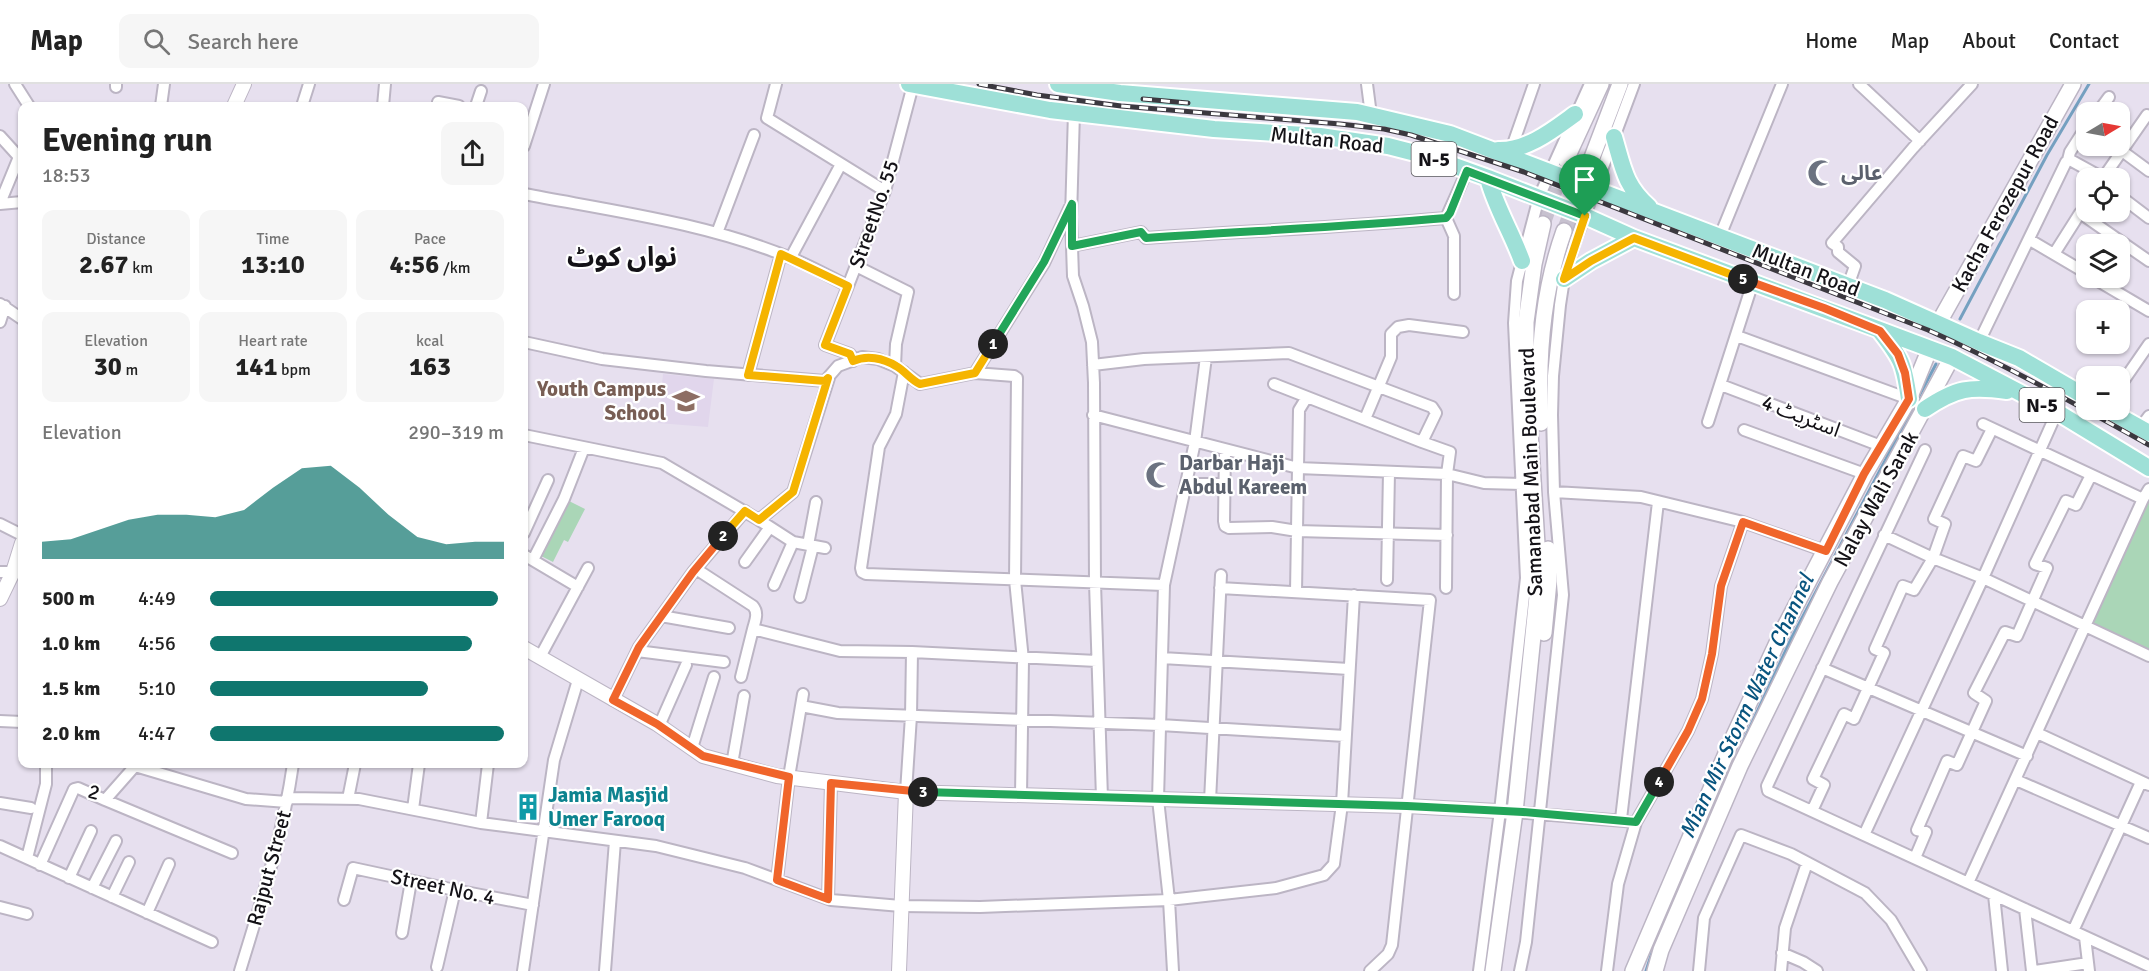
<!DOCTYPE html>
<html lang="en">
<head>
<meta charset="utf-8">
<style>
  body { margin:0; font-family:Signika,"Noto Sans Arabic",sans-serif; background:#f6f6f6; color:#222; height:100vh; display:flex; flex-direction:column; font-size:22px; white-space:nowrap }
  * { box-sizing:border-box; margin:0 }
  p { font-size:20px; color:#767676 }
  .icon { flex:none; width:33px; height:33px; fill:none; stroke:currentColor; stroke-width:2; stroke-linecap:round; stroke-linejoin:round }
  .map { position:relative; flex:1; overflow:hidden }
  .drawer { position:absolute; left:18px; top:18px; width:510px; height:666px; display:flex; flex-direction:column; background:#fff; border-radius:12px; box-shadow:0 2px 4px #0004 }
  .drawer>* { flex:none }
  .needle { width:39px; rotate:80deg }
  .controls { position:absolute; left:2076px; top:18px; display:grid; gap:12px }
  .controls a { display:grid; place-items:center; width:54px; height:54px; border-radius:12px; background:#fff; box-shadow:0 2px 4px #0004; font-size:30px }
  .pin { position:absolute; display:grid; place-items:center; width:51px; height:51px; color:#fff; margin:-62px -26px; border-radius:50% 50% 50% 0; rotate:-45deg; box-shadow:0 0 6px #0007 }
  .pin .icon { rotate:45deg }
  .km { position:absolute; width:30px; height:30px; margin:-15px; border-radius:50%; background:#222; color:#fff; font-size:16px; line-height:30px; text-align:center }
  .round { display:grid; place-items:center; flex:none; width:63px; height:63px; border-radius:12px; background:#f6f6f6 }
  .head { display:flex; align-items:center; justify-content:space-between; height:102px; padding:0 24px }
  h1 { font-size:33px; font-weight:700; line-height:45px }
  .metrics { display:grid; grid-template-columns:repeat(3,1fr); gap:9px; height:102px; padding:6px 24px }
  .metrics div { display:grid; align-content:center; border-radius:12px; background:#f6f6f6; text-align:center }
  .metrics b { font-size:26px; font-weight:700 }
  .metrics small { font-size:16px; font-weight:400 }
  .metrics p { font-size:16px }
  .chart { height:168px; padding:12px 24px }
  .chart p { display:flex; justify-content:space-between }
  .chart svg { width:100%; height:108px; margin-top:6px; fill:#0f766e; opacity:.7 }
  ul { padding:0 24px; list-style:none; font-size:20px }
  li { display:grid; grid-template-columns:96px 72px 1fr; align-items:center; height:45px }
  li i { height:15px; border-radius:8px; background:#0f766e }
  header { display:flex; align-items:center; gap:36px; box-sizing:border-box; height:84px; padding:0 30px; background:#fff; border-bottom:2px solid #e0e0e0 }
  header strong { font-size:28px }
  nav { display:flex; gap:33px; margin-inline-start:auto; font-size:21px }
  .search { width:420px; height:54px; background:#f6f6f6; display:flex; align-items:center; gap:15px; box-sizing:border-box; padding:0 21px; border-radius:12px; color:#767676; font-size:22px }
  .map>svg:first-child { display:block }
  .built { fill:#e1d6ec }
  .green { fill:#aad6b7 }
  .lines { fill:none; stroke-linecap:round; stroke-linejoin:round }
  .stream { stroke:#75a0c0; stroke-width:3 }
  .secondary-tunnel { stroke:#c7c1cf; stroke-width:15; stroke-dasharray:15 8; stroke-linecap:butt }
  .minor-casing { stroke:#bcb5c4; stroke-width:14 }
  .tertiary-casing { stroke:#bcb5c4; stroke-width:16 }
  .secondary-casing { stroke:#bcb5c4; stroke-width:18 }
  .primary-casing { stroke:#fff; stroke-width:20 }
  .minor { stroke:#fff; stroke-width:10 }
  .tertiary { stroke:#fff; stroke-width:14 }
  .secondary { stroke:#fff; stroke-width:15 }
  .primary { stroke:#9ee0d7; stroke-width:16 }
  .rail-casing { stroke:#3b383f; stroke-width:5 }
  .rail { stroke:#fff; stroke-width:3; stroke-dasharray:9; stroke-linecap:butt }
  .split-1-casing { stroke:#fff; stroke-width:12 }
  .split-2-casing { stroke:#fff; stroke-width:12 }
  .split-3-casing { stroke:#fff; stroke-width:12 }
  .split-4-casing { stroke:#fff; stroke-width:12 }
  .split-5-casing { stroke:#fff; stroke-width:12 }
  .split-6-casing { stroke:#fff; stroke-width:12 }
  .split-1 { stroke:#22a559; stroke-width:8 }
  .split-2 { stroke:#f5b400; stroke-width:8 }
  .split-3 { stroke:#f0652b; stroke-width:8 }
  .split-4 { stroke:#22a559; stroke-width:8 }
  .split-5 { stroke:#f0652b; stroke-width:8 }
  .split-6 { stroke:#f5b400; stroke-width:8 }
  .labels { text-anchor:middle; stroke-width:4.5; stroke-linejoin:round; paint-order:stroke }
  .shield { fill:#fff; stroke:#5a595d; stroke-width:1.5 }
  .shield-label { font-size:20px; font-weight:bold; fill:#141217 }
  .street-label { font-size:21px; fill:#141217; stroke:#fff }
  .worship-label { font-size:21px; font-weight:bold; fill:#5b616d; stroke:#fff; text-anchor:start }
  .education-label { font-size:21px; font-weight:bold; fill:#785e54; stroke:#fff; text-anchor:end }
  .culture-label { font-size:21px; font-weight:bold; fill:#0d838f; stroke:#fff; text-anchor:start }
  .water-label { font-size:22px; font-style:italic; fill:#09557f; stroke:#fff }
  .district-label { font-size:27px; font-weight:bold; fill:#141217; stroke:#fff }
</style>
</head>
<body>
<header>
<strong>Map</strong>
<div class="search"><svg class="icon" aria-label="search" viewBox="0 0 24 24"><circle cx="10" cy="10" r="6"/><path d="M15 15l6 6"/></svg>Search here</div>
<nav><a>Home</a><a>Map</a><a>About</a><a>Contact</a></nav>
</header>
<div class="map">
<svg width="2149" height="887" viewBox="0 0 2149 887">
  <rect width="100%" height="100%" fill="#e7e0ef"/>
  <path class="built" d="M 663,290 L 714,295 L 708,343 L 658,339 Z"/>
  <path class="green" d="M 2149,411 L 2149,572 L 2086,542 Z
    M 569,417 L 585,425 L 568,458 L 564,456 L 553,478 L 539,471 Z"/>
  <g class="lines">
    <path class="stream" d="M 1960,235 L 2047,71 L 2089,0
      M 1744,656 L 1792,553 L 1936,280
      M 1646,887 L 1655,859 L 1682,797"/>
    <path class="secondary-tunnel" d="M 1543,140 L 1566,76
      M 1564,147 L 1588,84"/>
    <defs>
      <path id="minor" d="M 15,0 L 29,22
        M 116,0 L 116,3
        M 776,0 L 767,34 L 885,107
        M 1367,0 L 1371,31
        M 1859,0 L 1920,57
        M 438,18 L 459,22
        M 161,22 L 164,0
        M 302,22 L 309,0
        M 383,22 L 385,0
        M 476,22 L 481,7
        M 1074,28 L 1071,133 L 1073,192 L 1083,222 L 1092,258 L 1094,299 L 1095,499 L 1102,714
        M 2098,28 L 2109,13
        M 0,52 L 19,73 L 0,119
        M 524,62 L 544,0
        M 1511,66 L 1534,0
        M 2122,67 L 2149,87
        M 2068,76 L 2070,68 L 2086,43
        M 524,110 C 613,127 706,139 791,174 C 810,182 829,192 848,202
        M 2120,112 L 2149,134
        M 0,120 L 22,118
        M 1446,134 L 1454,152 L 1454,210
        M 717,149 L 754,51
        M 1720,152 L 1782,0
        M 2030,156 L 2086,189
        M 1072,162 L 1141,148 L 1146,154 C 1246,147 1347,143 1446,134 L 1467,87
        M 2054,170 L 2080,129 L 2149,177
        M 791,173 L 841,80
        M 856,182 L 908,208 L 896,260 L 895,282
        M 2093,194 L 2149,227
        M 1848,202 L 1855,182 L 1838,168 L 1838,163 L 1832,159 L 1913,64 L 1972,0
        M 0,220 L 22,235
        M 0,238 L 5,222
        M 1737,252 L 1909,315
        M 524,258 L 602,275 L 706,287 L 825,297 L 838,282 L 862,273 L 878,275 L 895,282 L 920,300 L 975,289 L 1014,292 L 1017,294 L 1015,496 L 1023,576 L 1021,711
        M 1979,258 L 2066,78 L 2068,76 L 2072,77 L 2103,94 L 2147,31
        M 853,277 L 850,270 L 825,261 L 885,107 L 913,1
        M 1093,281 L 1144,275 L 1289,269 L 1432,323 L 1436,329 L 1422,358 L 1274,300
        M 904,288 L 896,330 L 879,363 L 861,484 L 862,488 L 866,490 L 1164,501
        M 975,289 L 1044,179 L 1070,123
        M 748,291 L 781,170
        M 1721,301 L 1881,362
        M 2120,302 L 2149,260
        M 1093,331 L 1298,384 L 1299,326 L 1307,313
        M 1365,335 L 1391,273 L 1391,250 L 1398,243 L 1409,241 L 1463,248
        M 1708,338 L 1753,198
        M 1983,340 L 2143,415
        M 2140,344 L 2149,332
        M 1744,346 L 1865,390
        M 524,351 L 662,379 L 759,436 L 793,408 L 829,294
        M 1422,358 L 1450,368 L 1447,390 L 1484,399 L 1522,400
        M 1225,366 L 1224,437 L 1225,442 L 1229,444 L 1272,443 L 1297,447 L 1447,451
        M 1925,366 L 1767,702 L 1768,707 L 2149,882
        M 1186,400 L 1225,400
        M 1554,408 L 1641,413 L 1743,438 L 1825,467
        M 759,436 L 793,458 L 825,464
        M 0,440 L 22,451
        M 524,449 L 548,396
        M 1884,451 L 1933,474 L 1983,494 L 2149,572
        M 808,461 L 816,418
        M 524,471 L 578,503
        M 533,476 L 564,415 L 584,364
        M 745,478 L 770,443
        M 696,485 L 753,522 C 759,529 755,537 753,545 L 840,567 L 912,568 L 1097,577
        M 0,488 L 13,488
        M 1387,496 L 1389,388
        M 774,501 L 793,458
        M 1220,504 L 1430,516 L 1392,861 L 1388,870 L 1370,887
        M 1296,508 L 1298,384 L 1447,390 L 1446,504
        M 800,513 L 813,462
        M 661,532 L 729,544
        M 637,567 L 724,578
        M 540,573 L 588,484
        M 1162,574 L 1349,585
        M 1822,584 L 2027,672
        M 741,593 L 753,545
        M 613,616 L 639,563 L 693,488 L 745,427
        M 801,622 L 838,629 L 1160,641 L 1345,652
        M 0,637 L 22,638
        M 659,642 L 686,581
        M 2037,649 L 2149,701
        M 692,664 L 714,593
        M 732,680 L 744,612
        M 2016,696 L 2149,754
        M 906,708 L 911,632 L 912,568
        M 288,714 L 359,715 L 481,739 L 656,762 L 745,784 L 831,816 L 901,822 L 980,823 L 1169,816 L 1276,804 L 1324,791 L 1334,780 L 1342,720 L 1354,511
        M 348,715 L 355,680
        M 105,716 L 232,769
        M 1210,717 L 1221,491
        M 0,719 L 31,724
        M 413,725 L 419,680
        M 1812,727 L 1824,701 L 1813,695 L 1844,630 L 1854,635 L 1884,569 L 1875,565 L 1903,502 L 1914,506 L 1933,474 L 1945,440 L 1934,435 L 1963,372 L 1976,377 L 1992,345
        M 1515,728 L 1636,738 L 1618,800 L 1607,887
        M 1621,735 L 1658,418
        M 1636,738 L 1688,647 L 1702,615 L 1712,570 L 1721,502 L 1743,438
        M 481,739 L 488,680
        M 1864,751 L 1983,494 L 2057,328
        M 0,762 L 212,858
        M 27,774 L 46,700 L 46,680
        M 1915,774 L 1926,748 L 1917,746 L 1947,677 L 1957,681 L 1986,617 L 1974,609 L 2005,548 L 2017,552 L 2047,484 L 2035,480 L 2066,417 L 2076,421 L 2091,391
        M 40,781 L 74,705 L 78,704 L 105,716 L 135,682 L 246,715 L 287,718
        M 69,794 L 91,747
        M 777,796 L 789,693 L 803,610
        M 1968,799 L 2143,415 L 2149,405
        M 92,804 L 116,757
        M 1994,811 L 2002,887
        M 112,813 L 129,778
        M 828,815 L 831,699
        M 344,816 L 353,784 L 455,806 L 533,821
        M 0,823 L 27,830
        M 2025,825 L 2032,887
        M 147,829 L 169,780
        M 2073,847 L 2141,698
        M 402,849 L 411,797
        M 2085,853 L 2089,887
        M 1782,869 L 1803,878 L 1817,887
        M 437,883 L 455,806
        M 240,887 C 261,818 283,751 293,680
        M 523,887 L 554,676 L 578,596
        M 605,887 L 615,757
        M 1173,887 L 1169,816 L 1158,715 L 1164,501 L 1195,358 L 1206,273
        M 1479,887 L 1500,727 L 1526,494 L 1514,239 L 1517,197 L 1539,113 L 1590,0
        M 1520,887 L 1526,858 L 1563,511 L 1554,408 L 1552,331 L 1553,292 L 1560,221 L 1564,195 L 1575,158 L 1634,0
        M 1699,887 L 1704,834 L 1741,751 L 1791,770 L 1865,809 L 1891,836 L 1921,887
        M 1781,887 L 1785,844 L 1807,779
        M 2035,887 L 2088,879"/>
      <path id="tertiary" d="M 234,22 L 244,0
        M 0,515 L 13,488 L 22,459
        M 524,564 L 657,640 L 703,672 L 777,692 L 906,708 L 1407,722 L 1515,728
        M 899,887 L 906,708"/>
      <path id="secondary" d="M 1566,76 L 1601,0
        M 1588,84 L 1620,0
        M 1938,240 L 2073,0
        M 1541,339 C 1537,274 1542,209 1564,147
        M 1544,549 L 1549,497 L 1548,465
        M 1493,887 L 1515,728 L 1539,493 L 1526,282 L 1526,238 L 1534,180 L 1543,140
        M 1633,887 L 1731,658 L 1783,546 L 1865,390 L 1909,315 L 1930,264
        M 1655,887 L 1661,866 L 1740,682 L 1830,498 L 1952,273"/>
      <path id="primary" d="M 909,0 L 1050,26 L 1214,45 L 1320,52 L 1388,62 L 1427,72 L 1488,94 L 1585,132 L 1634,154 L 1952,273 L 2057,328 L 2149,384
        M 1058,0 L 1120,9 L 1357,28 L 1450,50 L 1885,216 L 1979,258 L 2019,274 L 2086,313
        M 1614,53 C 1623,84 1625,102 1649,123
        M 1498,66 C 1527,67 1553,46 1575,30
        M 1488,94 C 1495,122 1512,149 1522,177
        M 1564,195 L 1591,177 L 1634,154
        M 1880,247 C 1902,275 1904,280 1909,315
        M 1925,325 C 1956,304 1970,302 2007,307
        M 2108,326 L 2149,349"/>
    </defs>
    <use href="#minor" class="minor-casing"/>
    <use href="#tertiary" class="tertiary-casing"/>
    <use href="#secondary" class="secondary-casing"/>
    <use href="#primary" class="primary-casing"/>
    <use href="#minor" class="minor"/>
    <use href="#tertiary" class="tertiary"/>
    <use href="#secondary" class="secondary"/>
    <use href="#primary" class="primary"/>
    <defs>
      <path id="rail" d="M 979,0 L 1037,11 L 1121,22 L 1340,40 L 1384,45 L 1411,51 L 1524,88 L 1928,246 C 2004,280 2077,321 2149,361
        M 1143,15 L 1188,19"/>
    </defs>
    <use href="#rail" class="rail-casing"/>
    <use href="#rail" class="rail"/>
  </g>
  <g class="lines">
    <defs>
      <path id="split-1" d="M 993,260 L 1044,178 L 1072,120 L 1072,162 L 1141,148 L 1146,154 C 1246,147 1346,143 1446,134 L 1450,129 L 1467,87 L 1585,132"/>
      <path id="split-2" d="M 723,452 L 745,427 L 759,436 L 793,408 L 828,294 L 825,297 L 748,291 L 781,170 L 848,202 L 825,261 L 850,270 L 853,277 C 867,271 883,274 896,282 C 905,287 911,296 920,300 L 975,289 L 993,260"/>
      <path id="split-3" d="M 723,452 L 693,488 L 639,563 L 613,616 L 657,640 L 703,672 L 789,693 L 777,796 L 828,815 L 831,699 L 923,708"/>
      <path id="split-4" d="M 923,708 L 1407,722 L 1523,728 L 1636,738 L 1659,698"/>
      <path id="split-5" d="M 1659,698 L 1688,647 L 1702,615 L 1712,570 L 1721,502 L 1743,438 L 1826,467 L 1864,390 L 1909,315 L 1905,289 L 1898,270 L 1880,247 L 1824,224 L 1743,195"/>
      <path id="split-6" d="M 1585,132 L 1564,195 L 1591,177 L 1634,154 L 1743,195"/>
    </defs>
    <use href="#split-1" class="split-1-casing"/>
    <use href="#split-2" class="split-2-casing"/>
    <use href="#split-3" class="split-3-casing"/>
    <use href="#split-4" class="split-4-casing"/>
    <use href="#split-5" class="split-5-casing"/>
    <use href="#split-6" class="split-6-casing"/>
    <use href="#split-1" class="split-1"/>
    <use href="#split-2" class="split-2"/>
    <use href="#split-3" class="split-3"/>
    <use href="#split-4" class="split-4"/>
    <use href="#split-5" class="split-5"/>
    <use href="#split-6" class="split-6"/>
  </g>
  <defs>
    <symbol id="mosque-bare" viewBox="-9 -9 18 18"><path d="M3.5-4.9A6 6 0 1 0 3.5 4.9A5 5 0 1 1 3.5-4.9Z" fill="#6b7280" stroke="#fff" stroke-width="2.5" paint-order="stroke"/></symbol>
    <symbol id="school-bare" viewBox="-9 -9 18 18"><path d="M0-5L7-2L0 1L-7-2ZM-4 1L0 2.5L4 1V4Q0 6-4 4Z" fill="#8d6e63" stroke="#fff" stroke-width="2.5" paint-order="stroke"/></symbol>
    <symbol id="building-bare" viewBox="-9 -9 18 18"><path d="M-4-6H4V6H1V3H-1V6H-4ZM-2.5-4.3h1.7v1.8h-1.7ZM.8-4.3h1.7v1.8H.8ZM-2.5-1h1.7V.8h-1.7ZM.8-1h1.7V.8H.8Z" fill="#0f9aa8" stroke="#fff" stroke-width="2.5" paint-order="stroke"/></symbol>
  </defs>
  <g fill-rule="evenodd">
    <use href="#mosque-bare" x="1802" y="70" width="38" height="38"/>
    <use href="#school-bare" x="667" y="298" width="38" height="38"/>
    <use href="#mosque-bare" x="1140" y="372" width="38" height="38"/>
    <use href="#building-bare" x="509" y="704" width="38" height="38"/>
  </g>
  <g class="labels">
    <g class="shield">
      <rect x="1411.5" y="58" width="45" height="34" rx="4.5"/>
      <rect x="2019.5" y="304" width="45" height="34" rx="4.5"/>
    </g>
    <g class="shield-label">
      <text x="1434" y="82">N-5</text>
      <text x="2042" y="328">N-5</text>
    </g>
    <g class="street-label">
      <text transform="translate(1327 56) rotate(6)" y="7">Multan Road</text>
      <text transform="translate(2005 120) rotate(-61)" y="7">Kacha Ferozepur Road</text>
      <text transform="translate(874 130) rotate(-71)" y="7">StreetNo. 55</text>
      <text transform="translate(1806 186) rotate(21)" y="7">Multan Road</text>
      <text transform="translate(1801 332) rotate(21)" y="7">اسٹریٹ 4</text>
      <text transform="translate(1531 388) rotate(-92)" y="7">Samanabad Main Boulevard</text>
      <text transform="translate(1876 415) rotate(-61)" y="7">Nalay Wali Sarak</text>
      <text transform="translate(94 708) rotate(15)" y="7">2</text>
      <text transform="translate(269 784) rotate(-75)" y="7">Rajput Street</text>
      <text transform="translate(443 803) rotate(12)" y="7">Street No. 4</text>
    </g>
    <g class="worship-label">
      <text x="1841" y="96">عالی</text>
      <text x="1179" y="386">Darbar Haji<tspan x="1179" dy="24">Abdul Kareem</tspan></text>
    </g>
    <g class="education-label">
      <text x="666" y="312">Youth Campus<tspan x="666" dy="24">School</tspan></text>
    </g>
    <g class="culture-label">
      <text x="548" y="718">Jamia Masjid<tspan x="548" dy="24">Umer Farooq</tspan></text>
    </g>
    <g class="water-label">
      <text transform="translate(1746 622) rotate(-65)" y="8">Mian Mir Storm Water Channel</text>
    </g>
    <g class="district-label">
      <text x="622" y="182">نواں کوٹ</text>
    </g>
  </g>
</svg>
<div class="controls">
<a><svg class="needle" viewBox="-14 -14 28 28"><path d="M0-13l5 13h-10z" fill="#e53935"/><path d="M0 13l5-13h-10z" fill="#767676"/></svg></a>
<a><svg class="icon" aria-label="locate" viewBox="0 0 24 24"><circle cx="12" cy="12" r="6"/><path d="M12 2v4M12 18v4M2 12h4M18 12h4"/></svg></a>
<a><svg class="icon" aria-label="layers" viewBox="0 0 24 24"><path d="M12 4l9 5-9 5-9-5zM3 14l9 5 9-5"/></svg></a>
<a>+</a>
<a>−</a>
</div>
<div class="pin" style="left:1585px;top:132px;background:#1e9e55"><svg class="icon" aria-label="arrive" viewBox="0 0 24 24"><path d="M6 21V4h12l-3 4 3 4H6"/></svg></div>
<b class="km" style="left:993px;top:260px">1</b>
<b class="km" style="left:723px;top:452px">2</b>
<b class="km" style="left:923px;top:708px">3</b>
<b class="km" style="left:1659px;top:698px">4</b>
<b class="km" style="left:1743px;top:195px">5</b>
<section class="drawer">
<div class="head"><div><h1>Evening run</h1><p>18:53</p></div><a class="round"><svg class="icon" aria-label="share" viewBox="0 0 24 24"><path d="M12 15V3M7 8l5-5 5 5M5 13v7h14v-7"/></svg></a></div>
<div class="metrics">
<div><p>Distance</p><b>2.67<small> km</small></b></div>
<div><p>Time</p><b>13:10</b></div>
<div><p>Pace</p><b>4:56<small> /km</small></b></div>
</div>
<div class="metrics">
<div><p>Elevation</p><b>30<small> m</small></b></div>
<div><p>Heart rate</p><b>141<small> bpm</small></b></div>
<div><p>kcal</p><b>163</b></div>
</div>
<div class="chart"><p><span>Elevation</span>290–319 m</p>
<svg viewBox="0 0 160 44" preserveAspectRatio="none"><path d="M0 44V37L10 36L20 32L30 28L40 26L50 26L60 27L70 24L80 15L90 7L100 6L110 15L120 26L130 35L140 38L150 37L160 37V44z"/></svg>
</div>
<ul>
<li><b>500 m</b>4:49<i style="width:98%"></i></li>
<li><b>1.0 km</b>4:56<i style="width:89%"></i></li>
<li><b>1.5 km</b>5:10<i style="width:74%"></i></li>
<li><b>2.0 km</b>4:47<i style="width:100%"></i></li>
</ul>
</section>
</div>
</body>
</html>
